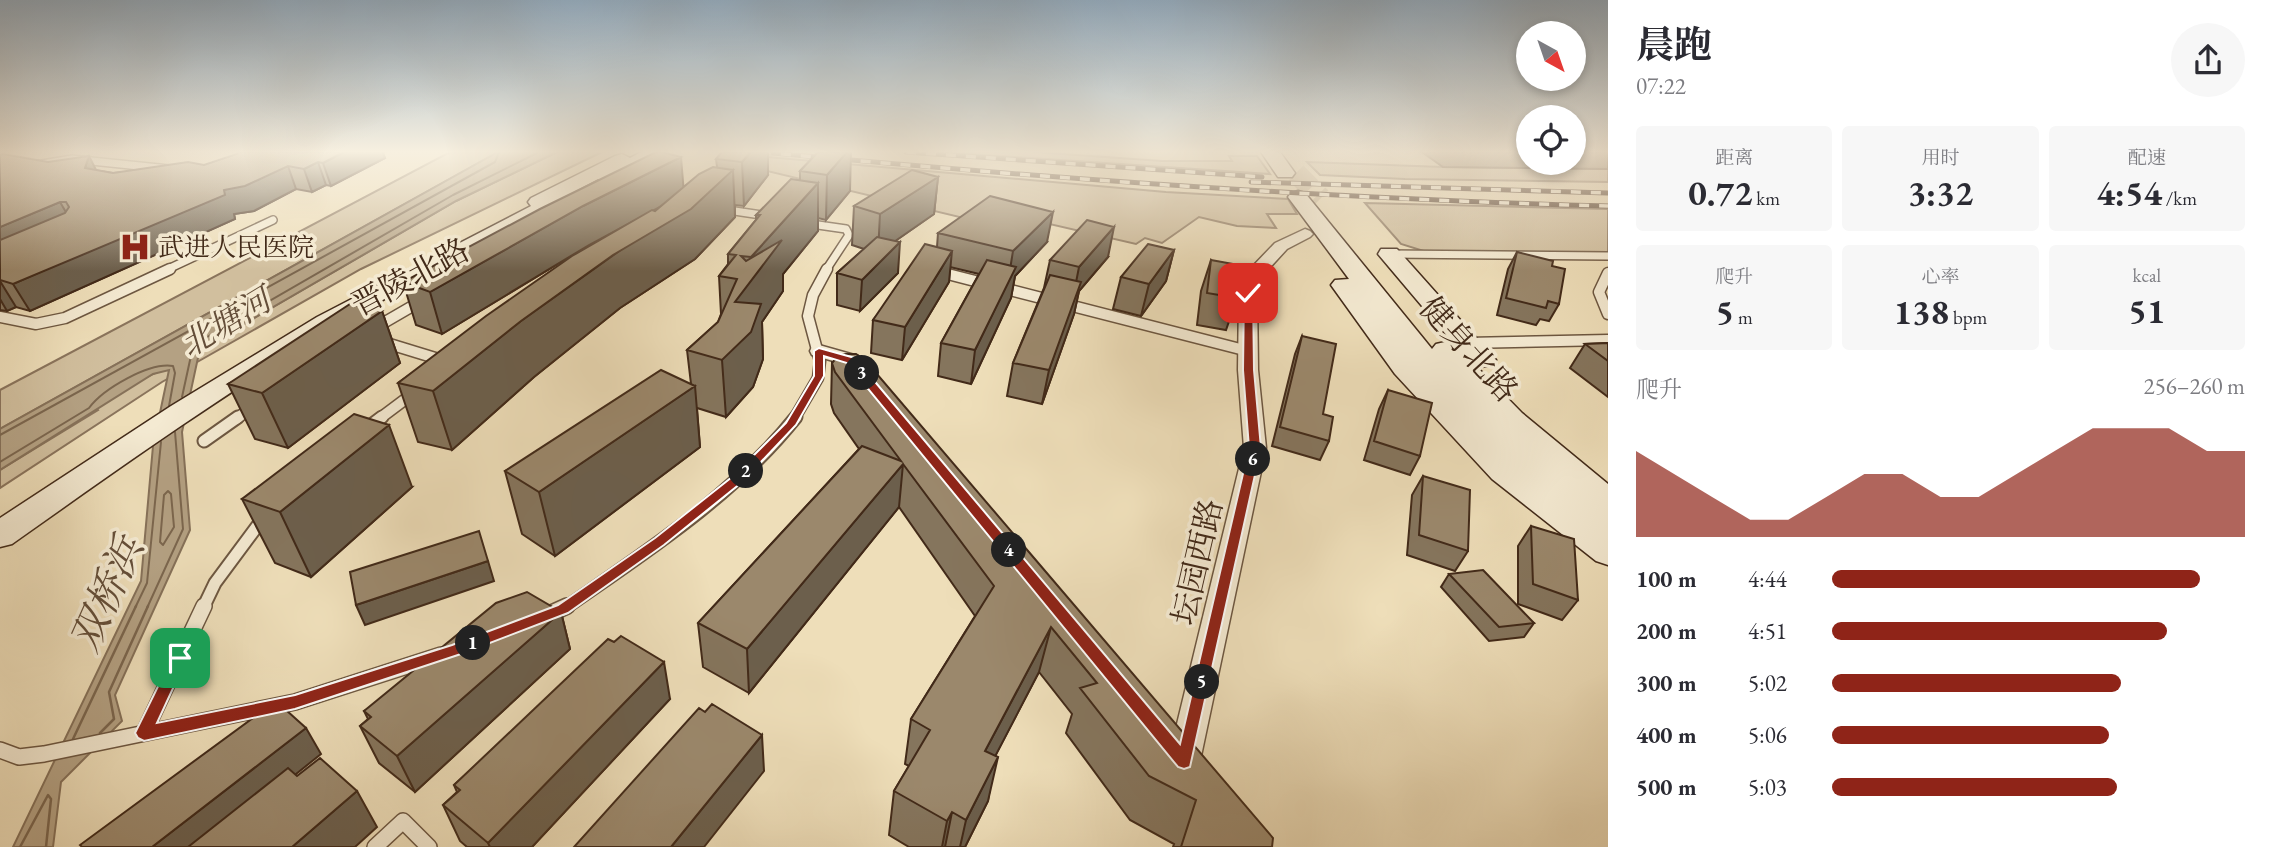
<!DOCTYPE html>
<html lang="zh">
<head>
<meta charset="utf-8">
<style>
  body { margin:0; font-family:"EB Garamond","Noto Serif SC",serif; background:#f7f7f7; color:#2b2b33; height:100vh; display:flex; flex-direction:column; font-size:26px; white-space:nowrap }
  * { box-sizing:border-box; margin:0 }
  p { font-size:23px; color:#7c7c81 }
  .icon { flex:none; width:38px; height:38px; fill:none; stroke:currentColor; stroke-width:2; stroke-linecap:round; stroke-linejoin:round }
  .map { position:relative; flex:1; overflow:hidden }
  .side { display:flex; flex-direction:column; background:#fff; width:665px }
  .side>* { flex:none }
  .needle { width:46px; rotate:140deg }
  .fabs { position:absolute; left:1516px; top:21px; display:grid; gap:14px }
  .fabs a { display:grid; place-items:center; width:70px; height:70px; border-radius:50%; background:#fff; box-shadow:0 4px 10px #0003; font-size:35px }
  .pin { position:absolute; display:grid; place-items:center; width:60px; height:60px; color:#fff; margin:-30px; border-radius:14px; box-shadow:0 4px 10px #0006 }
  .km { position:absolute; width:35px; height:35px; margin:-18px; border-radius:50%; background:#222; color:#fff; font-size:19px; line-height:35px; text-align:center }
  .round { display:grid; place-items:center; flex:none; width:74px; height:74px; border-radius:37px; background:#f7f7f7 }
  .headline { display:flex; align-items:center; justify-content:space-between; height:119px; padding:0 28px }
  h1 { font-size:38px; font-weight:700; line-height:52px }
  .metrics { display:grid; grid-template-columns:repeat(3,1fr); gap:10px; height:119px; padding:7px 28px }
  .metrics div { display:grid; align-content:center; border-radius:7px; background:#f7f7f7; text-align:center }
  .metrics b { font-size:35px; font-weight:700 }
  .metrics small { font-size:19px; font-weight:400 }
  .metrics p { font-size:19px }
  .chart { height:196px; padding:14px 28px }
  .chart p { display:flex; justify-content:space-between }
  .chart svg { width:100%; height:126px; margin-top:7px; fill:#8f2418; opacity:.7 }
  ul { padding:0 28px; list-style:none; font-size:23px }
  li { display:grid; grid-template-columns:112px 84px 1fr; align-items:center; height:52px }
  li i { height:18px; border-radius:9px; background:#8f2418 }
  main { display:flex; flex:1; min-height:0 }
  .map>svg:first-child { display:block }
  .green { fill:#d1bf9e; stroke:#8a745c; stroke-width:2 }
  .water { fill:#b4a183; stroke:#867159; stroke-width:2 }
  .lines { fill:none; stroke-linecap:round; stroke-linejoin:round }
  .shore-far1 { stroke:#7b664e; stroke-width:2 }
  .shore { stroke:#7b664e; stroke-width:2.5 }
  .secondary-tunnel { stroke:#ccba99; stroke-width:21; stroke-dasharray:21 10; stroke-linecap:butt }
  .lane-far3-casing { stroke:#6d5741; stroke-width:10 }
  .lane-far2-casing { stroke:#6d5741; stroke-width:13 }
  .lane-far1-casing { stroke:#6d5741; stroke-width:15 }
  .lane-casing { stroke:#6d5741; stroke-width:18 }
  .street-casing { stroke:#6d5741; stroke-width:3 }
  .secondary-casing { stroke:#422a19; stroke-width:3 }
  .lane-far3 { stroke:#f4ead2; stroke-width:7 }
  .lane-far2 { stroke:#f4ead2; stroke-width:10 }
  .lane-far1 { stroke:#f4ead2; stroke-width:11 }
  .lane { stroke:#f4ead2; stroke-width:15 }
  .street { fill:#f4ead2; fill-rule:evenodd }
  .secondary { fill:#f4ead2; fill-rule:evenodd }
  .rail-casing { stroke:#422a19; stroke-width:5 }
  .rail { stroke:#f4ead2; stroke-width:3.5; stroke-dasharray:10; stroke-linecap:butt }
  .wall { fill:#85755d; stroke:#422a19; stroke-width:2 }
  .shaded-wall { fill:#6c5f4c; stroke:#422a19; stroke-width:2 }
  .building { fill:#9b886c; stroke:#422a19; stroke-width:2 }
  .route { fill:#8f2418; stroke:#fff; stroke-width:2 }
  .labels { text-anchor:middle; stroke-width:7; stroke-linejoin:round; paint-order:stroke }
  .far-poi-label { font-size:26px; fill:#422a19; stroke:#f4ead2; text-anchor:start }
  .street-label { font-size:32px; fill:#422a19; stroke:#f4ead2 }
  .water-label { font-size:33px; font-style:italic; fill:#644e39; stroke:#f4ead2 }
  .near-water-label { font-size:40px; font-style:italic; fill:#644e39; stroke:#f4ead2 }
</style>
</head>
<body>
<main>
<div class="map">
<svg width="1608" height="847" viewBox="0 0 1608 847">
  <rect width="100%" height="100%" fill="#eedeb9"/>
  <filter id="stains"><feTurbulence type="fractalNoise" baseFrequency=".00286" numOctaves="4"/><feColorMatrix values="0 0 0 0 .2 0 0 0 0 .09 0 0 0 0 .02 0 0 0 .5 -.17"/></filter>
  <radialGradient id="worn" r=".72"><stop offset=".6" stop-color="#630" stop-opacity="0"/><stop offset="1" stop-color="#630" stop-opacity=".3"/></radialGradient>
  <path class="green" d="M 450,152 L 498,152 L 0,429 L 0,390 Z
    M 557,152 L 602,152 L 361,269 L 162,382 L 0,488 L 0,470 L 98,410 L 96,408 C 115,397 134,382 153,374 C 172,366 191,362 206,346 L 456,201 Z
    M 941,152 L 1035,152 L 1162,161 L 1232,161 L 1229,156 L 1257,156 L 1270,174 Z
    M 755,156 L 1166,192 L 1288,199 L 1297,214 L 1267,214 L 1276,228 L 1237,226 L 1199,217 L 1162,243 L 1145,238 L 1136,244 L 1011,215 L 997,226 L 742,165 Z
    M 1307,162 L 1443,167 L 1608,169 L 1608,182 L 1405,179 L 1320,175 Z
    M 1365,203 L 1608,209 L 1608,254 L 1430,253 L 1401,244 Z"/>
  <path class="water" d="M 498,152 L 557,152 L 456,201 L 206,346 L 199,353 L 182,432 L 190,530 L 115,695 L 122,721 L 61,782 L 53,847 L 13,847 L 141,581 L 153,446 L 169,370 L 153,374 L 0,470 L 0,429 Z"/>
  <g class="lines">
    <path class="shore-far1" d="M 182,397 L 192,351 L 202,340 L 453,195 L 539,152
      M 0,435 L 495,162 L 499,152
      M 0,462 L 89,408 C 103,389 149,362 173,366 L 175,373 L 169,406
      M 168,491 L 171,494 L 174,527 L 163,545 L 160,542 L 164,495 Z
      M 135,608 L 147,583 L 161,442
      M 147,608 L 183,529 L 175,432"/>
    <path class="shore" d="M 100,733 L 114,719 L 109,692 L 148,606
      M 73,739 L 136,606
      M 20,847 L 48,795 L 51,799 L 46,847"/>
    <path class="secondary-tunnel" d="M 1296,173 L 1321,198"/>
    <defs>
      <path id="lane-far3" d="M 36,165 L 72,159 L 169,169
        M 721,209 L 768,216
        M 804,223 L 846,229 L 849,235 L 826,270
        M 1389,254 L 1608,256
        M 166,270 L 273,220"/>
      <path id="lane-far2" d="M 936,271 L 1248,351
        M 1608,273 L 1599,292 L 1608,314
        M 0,317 L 36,324 L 65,318 L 170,269
        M 373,329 L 423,300
        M 383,342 L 445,361
        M 1467,343 L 1608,340
        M 236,419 L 254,406
        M 379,419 L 415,392
        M 794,419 L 818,378 L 820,361 L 808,316 L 813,295 L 827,269"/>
      <path id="lane-far1" d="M 366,429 L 382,417
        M 204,441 L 238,417
        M 203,608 L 215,583 L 264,517
        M 565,608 C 647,551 733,496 796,417"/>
      <path id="lane" d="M 545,616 L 567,606
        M 144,733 L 204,606
        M 0,750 L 19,757 L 44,754 L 295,702 L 441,655
        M 375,847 L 403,821 L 429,847"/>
      <path id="street" d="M 1305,229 L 1310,231 L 1313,234 L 1310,237 L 1287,249 L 1264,274 L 1257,293 L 1258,370 L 1266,448 L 1200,761 L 1195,771 L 1184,775 L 1173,771 L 1168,761 L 1244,448 L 1238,370 L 1239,293 L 1250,269 L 1275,243 Z
        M 819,345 L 858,356 L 869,370 L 866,374 L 852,374 L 844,364 L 812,355 L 810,351 L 812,347 Z"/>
      <path id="secondary" d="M 641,152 L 665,152 L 613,181 L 606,183 L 598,179 L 568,195 L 571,199 L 568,203 C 489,243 410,283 334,328 C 223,394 118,469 12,544 L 0,547 L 0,518 L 171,406 L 317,317 L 531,206 L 528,202 L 531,198 L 615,156 L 622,154 L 630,158 Z
        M 1261,152 L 1280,152 L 1295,173 L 1292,177 L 1278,177 Z
        M 1298,191 L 1305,193 L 1432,349 L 1436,344 L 1445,342 L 1454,344 L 1378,254 L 1381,249 L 1397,249 L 1496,360 L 1492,366 L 1477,367 L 1522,413 L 1608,484 L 1608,565 L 1596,561 L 1492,479 L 1395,374 L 1331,285 L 1335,280 L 1349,279 L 1288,197 L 1291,193 Z"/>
    </defs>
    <use href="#lane-far3" class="lane-far3-casing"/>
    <use href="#lane-far2" class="lane-far2-casing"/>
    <use href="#lane-far1" class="lane-far1-casing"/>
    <use href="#lane" class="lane-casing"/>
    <use href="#street" class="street-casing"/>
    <use href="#secondary" class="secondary-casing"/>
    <use href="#lane-far3" class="lane-far3"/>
    <use href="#lane-far2" class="lane-far2"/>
    <use href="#lane-far1" class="lane-far1"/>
    <use href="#lane" class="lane"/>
    <use href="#street" class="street"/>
    <use href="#secondary" class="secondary"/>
    <defs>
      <path id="rail" d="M 761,152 C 1043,178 1325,199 1608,206
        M 906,152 L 1262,177
        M 1251,182 L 1608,193"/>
    </defs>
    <use href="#rail" class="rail-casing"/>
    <use href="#rail" class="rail"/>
  </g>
  <path class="wall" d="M 722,152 L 768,175 L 744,206 L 735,205 L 735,217 L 695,259 L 620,308 L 534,377 L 452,450 L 418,442 L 398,383 L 624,226 L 589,245 L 442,334 L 416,325 L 403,282 L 683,187 L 717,167 L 716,159 Z
    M 818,152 L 850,191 L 826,220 L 818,218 L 818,231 L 783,274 L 783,291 L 762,322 L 763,359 L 753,387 L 726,417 L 697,408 L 700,447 L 555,556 L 522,534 L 505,471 L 691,384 L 687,350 L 718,322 L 721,314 L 719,276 L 728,264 L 728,254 L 756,220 L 756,215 L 800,180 L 800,171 Z
    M 1422,152 L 1528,152 L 1528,163 L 1573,163 L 1573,152 L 1608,152 L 1608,169 L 1443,167 Z
    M 383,153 L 385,158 L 331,186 L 326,185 L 312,192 L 296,189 L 254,211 L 234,214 L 235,219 L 30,311 L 16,307 L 7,311 L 0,310 L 0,155 L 113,173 L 204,165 Z
    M 938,177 L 934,214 L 895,241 L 898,273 L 860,311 L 837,305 L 837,273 L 864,249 L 852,245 L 854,206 Z
    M 938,233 L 1047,242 L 1015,276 L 1011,298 L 971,384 L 938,376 L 941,343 L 979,274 L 950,267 L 949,282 L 902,360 L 871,353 L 873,320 L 937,247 Z
    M 1174,250 L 1166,281 L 1141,316 L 1113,309 L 1121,277 Z
    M 1517,252 L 1552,266 L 1559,304 L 1549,321 L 1540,319 L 1536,325 L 1497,315 L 1508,269 Z
    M 1108,257 L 1079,291 L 1074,314 L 1042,404 L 1007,396 L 1013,363 L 1044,288 L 1050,260 Z
    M 1211,260 L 1237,298 L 1226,330 L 1197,325 L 1201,291 Z
    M 382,311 L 400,363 L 288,448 L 255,439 L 228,384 Z
    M 1302,336 L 1329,441 L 1320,460 L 1272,446 L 1295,354 Z
    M 1608,343 L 1608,397 L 1570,368 L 1585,344 Z
    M 832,363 L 1272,847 L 1173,847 L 1174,844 L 1130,820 L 1066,733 L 1072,714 L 1039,672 L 995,756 L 988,801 L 965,847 L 909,847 L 889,835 L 894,791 L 909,766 L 905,764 L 911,719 L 975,616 L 899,507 L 749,693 L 703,667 L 698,623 L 859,449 L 834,413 L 831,404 Z
    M 1388,390 L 1420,456 L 1410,475 L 1364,460 L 1379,409 Z
    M 1423,476 L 1468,551 L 1455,571 L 1407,555 L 1412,495 Z
    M 412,487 L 311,577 L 275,563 L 242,499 Z
    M 1531,526 L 1578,600 L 1562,620 L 1518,604 L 1518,546 Z
    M 1449,574 L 1534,623 L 1524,637 L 1489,641 L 1441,587 Z
    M 561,612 L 570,649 L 415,792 L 379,763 L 360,726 L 368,719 L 364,711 Z
    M 614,642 L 670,699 L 532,847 L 467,847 L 460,841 L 443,805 L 457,792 L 454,785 Z"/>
  <path class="shaded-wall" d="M 344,152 L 385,152 L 383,153 L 385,158 L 331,186 L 323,163 Z
    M 751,152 L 768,152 L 768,175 L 744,206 L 742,162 Z
    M 847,152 L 851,152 L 850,191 L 826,220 L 827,175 Z
    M 89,156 L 101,180 L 85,168 Z
    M 681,157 L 684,194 L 589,245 L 442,334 L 430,292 L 583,206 Z
    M 318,162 L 326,185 L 312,192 L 304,169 Z
    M 288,166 L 296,189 L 254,211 L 234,214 L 235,219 L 30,311 L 13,284 L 224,190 Z
    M 733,170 L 735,217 L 695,259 L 620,308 L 534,377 L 452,450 L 433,391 L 521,321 Z
    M 938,177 L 934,214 L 878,253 L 880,214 Z
    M 818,183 L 818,231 L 783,274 L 783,291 L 762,322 L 763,359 L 753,387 L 726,417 L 722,360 L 735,302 L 751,257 Z
    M 60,202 L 74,226 L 0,259 L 0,227 Z
    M 1053,212 L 1047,242 L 1015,276 L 1011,298 L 971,384 L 975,350 L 1008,282 L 1013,251 Z
    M 1114,227 L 1108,257 L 1079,291 L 1074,314 L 1042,404 L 1049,370 L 1073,298 L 1079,267 Z
    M 900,242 L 898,273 L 860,311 L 862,280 Z
    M 1174,250 L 1166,281 L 1141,316 L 1149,284 Z
    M 952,251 L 949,282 L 902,360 L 905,327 Z
    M 0,281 L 16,307 L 7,311 L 0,299 Z
    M 382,311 L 400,363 L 288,448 L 262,393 Z
    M 695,386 L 700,447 L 555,556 L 539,492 Z
    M 389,425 L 412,487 L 311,577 L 280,512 Z
    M 903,464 L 899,507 L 749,693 L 747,649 Z
    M 488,561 L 494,581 L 365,625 L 356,605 Z
    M 561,612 L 570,649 L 415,792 L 397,756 Z
    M 1051,627 L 1039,672 L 975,795 L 985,751 Z
    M 664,662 L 670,699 L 532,847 L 490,847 L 488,843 Z
    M 306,728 L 321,754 L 205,847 L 152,847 Z
    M 762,735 L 764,771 L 704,847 L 671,847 Z
    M 998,757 L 988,801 L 965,847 L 960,847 L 966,820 Z
    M 357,791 L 377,827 L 355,847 L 292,847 Z
    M 952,812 L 945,847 L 942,847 L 947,821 Z"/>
  <path class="building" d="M 239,152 L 344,152 L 323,163 L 318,162 L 304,169 L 288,166 L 245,186 L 224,190 L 225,195 L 13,284 L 0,280 L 0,240 L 65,213 L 69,207 L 66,202 L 60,202 L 0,227 L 0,155 L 3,154 L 48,162 L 89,156 L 85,168 L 113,173 L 188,162 L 204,165 L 237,154 Z
    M 656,152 L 662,152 L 681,157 L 583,206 L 430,292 L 403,282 L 540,209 Z
    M 722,152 L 751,152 L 742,162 L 716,159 Z
    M 818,152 L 847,152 L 827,175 L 800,171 Z
    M 713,167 L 733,170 L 691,209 L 613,255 L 521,321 L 433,391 L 398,383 L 486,316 L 572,256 L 652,210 L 655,211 L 699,174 Z
    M 912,170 L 938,177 L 880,214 L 854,206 Z
    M 791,179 L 818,183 L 751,257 L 741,256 L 746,261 L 782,240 L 735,302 L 761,304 L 751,332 L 722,360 L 687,350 L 718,322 L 737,279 L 719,276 L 736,255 L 728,254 L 760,215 L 756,215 Z
    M 990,196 L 1053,212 L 1013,251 L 938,233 Z
    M 1087,220 L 1114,227 L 1079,267 L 1050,260 Z
    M 877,237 L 900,242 L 862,280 L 837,273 Z
    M 925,244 L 952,251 L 905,327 L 873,320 Z
    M 1148,244 L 1174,250 L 1149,284 L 1121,277 Z
    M 1517,252 L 1553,261 L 1552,266 L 1565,269 L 1559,304 L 1548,301 L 1546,308 L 1506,298 Z
    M 987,260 L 1016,267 L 975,350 L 941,343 Z
    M 1211,260 L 1239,265 L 1237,298 L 1207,293 Z
    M 1050,275 L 1081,282 L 1049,370 L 1013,363 Z
    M 350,304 L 382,311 L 262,393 L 228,384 Z
    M 1302,336 L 1336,344 L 1323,414 L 1333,417 L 1329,441 L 1280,427 Z
    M 1608,343 L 1608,361 L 1585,344 Z
    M 846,354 L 856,354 L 865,360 L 1273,838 L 1272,847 L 1181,847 L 1196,800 L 1149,776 L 1080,688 L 1097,683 L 1051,627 L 985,751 L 998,757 L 966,820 L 952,812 L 947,821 L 894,791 L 930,730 L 911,719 L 994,586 L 903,464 L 747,649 L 698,623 L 862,446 L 901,461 L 835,372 L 832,363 L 838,356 Z
    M 661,370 L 695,386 L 539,492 L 505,471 Z
    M 1388,390 L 1432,403 L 1420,456 L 1374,441 Z
    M 354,414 L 389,425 L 280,512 L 242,499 Z
    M 1423,476 L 1470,490 L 1468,551 L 1419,535 Z
    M 1531,526 L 1574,539 L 1578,600 L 1533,584 Z
    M 479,531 L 488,561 L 356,605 L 350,572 Z
    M 1483,570 L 1534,623 L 1499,627 L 1449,574 Z
    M 527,592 L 561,612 L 397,756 L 360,726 L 371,717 L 364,711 L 496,603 Z
    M 621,636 L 664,662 L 488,843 L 443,805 L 460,790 L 454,785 L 608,639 L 614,642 Z
    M 276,701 L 306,728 L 152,847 L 82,847 L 80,845 Z
    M 712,704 L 762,735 L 671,847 L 574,847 L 699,708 L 705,712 Z
    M 320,758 L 357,791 L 292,847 L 188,847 L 288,768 L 297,776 Z"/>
  <linearGradient id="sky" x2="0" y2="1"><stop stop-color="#93acc0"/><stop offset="0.56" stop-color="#f7f0e0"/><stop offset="1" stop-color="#f7f0e0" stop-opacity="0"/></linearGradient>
  <rect width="1608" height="271" fill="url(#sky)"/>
  <path class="route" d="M 1248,290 L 1253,293 L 1254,370 L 1261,448 L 1190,767 L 1184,769 L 1178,767 L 847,363 L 824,356 L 824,376 L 796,425 L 741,483 L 664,545 L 568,613 L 461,654 L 295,709 L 144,741 L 138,738 L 135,733 L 174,654 L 180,652 L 187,658 L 157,723 L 295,695 L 452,645 L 558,605 L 655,538 L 732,477 L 786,423 L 814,376 L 814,351 L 819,348 L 855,358 L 1180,744 L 1249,448 L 1243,370 L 1244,293 Z"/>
  <defs>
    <symbol id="hospital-bare" viewBox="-9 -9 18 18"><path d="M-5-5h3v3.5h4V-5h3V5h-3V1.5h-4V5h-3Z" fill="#8f2418" stroke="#f4ead2" stroke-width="2.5" paint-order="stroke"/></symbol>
  </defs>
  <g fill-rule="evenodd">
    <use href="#hospital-bare" x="113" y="225" width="44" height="44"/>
  </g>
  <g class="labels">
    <g class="far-poi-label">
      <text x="158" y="256">武进人民医院</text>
    </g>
    <g class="street-label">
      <text transform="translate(410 277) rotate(-28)" y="11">晋陵北路</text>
      <text transform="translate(1469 349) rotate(48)" y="11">健身北路</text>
      <text transform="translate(1197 562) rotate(-77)" y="11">坛园西路</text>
    </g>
    <g class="water-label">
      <text transform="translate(225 322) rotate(-31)" y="12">北塘河</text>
    </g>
    <g class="near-water-label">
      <text transform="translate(106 594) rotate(-66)" y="14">双桥浜</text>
    </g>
  </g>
  <rect width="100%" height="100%" filter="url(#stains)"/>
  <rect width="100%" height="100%" fill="url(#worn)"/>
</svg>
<div class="fabs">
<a><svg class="needle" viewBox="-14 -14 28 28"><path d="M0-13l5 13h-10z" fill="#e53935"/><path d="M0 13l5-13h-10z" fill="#7c7c81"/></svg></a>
<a><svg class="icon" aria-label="locate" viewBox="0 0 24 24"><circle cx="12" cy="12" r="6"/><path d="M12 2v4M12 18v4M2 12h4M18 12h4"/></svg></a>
</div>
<div class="pin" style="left:180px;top:658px;background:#1e9e55"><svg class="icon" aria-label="arrive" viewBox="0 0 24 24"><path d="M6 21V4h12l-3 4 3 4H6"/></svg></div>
<div class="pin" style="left:1248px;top:293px;background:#d93025"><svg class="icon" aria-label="check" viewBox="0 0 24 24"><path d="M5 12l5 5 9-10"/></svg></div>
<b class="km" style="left:473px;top:643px">1</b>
<b class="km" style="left:746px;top:471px">2</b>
<b class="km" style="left:862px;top:373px">3</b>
<b class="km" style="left:1009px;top:550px">4</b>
<b class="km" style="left:1202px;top:682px">5</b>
<b class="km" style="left:1253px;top:459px">6</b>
</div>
<section class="side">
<div class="headline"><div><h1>晨跑</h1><p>07:22</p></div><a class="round"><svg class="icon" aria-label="share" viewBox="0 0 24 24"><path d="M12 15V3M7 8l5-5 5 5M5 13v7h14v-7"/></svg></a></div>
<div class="metrics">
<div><p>距离</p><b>0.72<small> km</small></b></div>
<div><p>用时</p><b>3:32</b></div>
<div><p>配速</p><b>4:54<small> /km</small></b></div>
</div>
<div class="metrics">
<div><p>爬升</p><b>5<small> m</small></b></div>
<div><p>心率</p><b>138<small> bpm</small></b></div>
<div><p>kcal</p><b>51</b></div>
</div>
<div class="chart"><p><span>爬升</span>256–260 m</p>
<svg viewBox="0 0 160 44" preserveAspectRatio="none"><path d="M0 44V14L10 22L20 30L30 38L40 38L50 30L60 22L70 22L80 30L90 30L100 22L110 14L120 6L130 6L140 6L150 14L160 14V44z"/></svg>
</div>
<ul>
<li><b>100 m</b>4:44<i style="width:89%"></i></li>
<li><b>200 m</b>4:51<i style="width:81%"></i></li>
<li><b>300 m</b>5:02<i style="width:70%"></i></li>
<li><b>400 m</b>5:06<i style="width:67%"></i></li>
<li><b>500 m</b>5:03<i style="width:69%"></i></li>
</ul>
</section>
</main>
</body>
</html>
